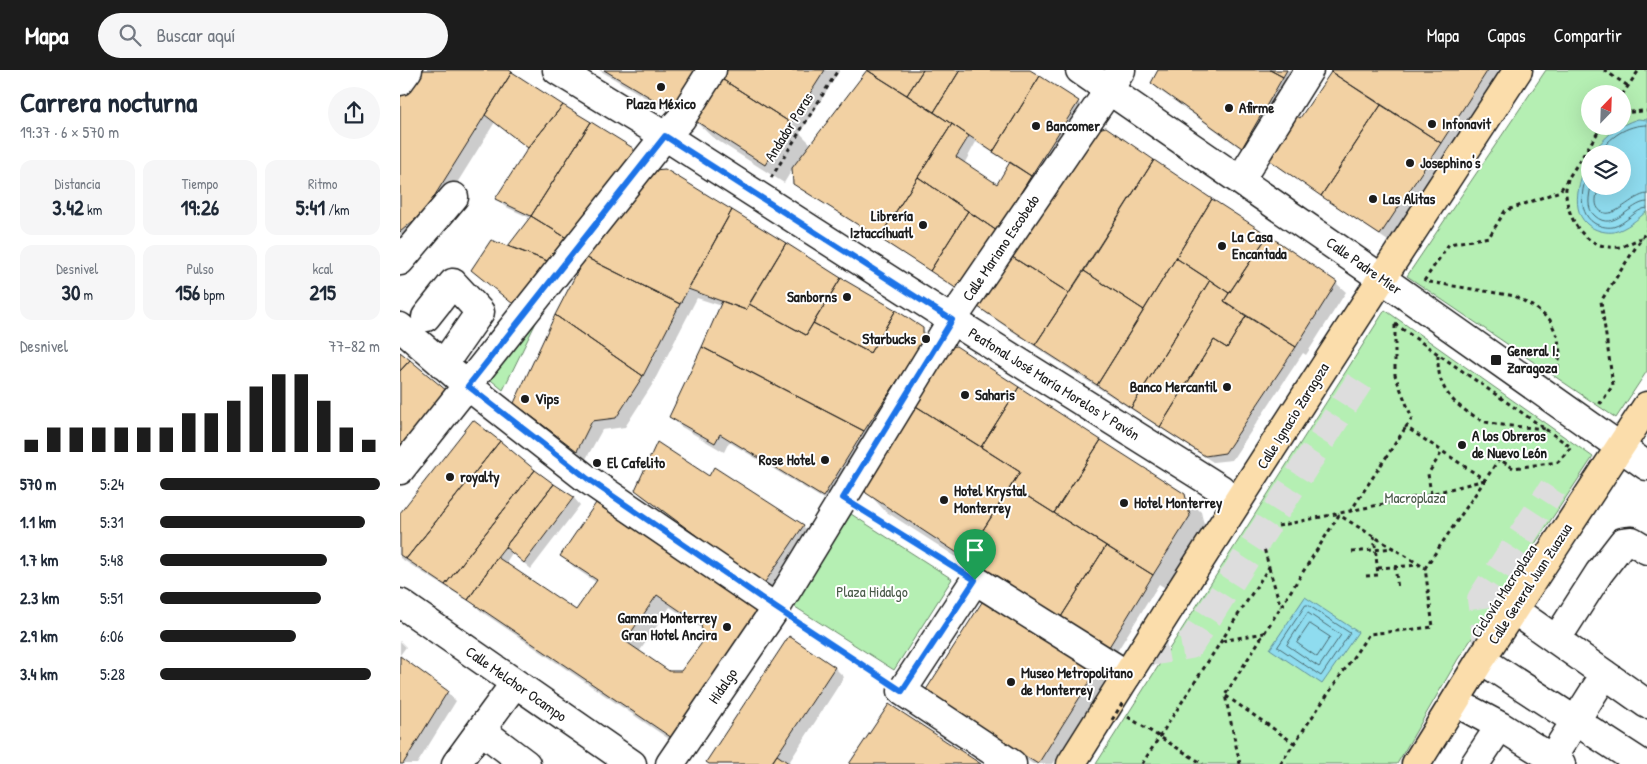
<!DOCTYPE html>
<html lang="es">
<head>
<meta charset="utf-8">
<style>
  body { margin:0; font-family:"Patrick Hand",sans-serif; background:#f6f6f7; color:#1f2937; height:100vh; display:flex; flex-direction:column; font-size:19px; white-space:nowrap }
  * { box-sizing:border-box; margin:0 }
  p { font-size:16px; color:#747a83 }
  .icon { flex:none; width:28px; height:28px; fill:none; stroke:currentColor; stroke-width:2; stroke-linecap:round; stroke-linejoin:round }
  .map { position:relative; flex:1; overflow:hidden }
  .details { display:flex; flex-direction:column; background:#fff; width:400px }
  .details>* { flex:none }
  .needle { width:32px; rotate:23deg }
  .controls { position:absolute; left:1181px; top:15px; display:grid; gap:10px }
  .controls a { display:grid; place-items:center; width:50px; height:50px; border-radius:50%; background:#fff; box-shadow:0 5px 20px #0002; font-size:25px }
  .pin { position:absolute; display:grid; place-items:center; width:42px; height:42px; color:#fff; margin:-51px -21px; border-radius:50% 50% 50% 0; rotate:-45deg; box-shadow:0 0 5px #0007 }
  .pin .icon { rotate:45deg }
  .round { display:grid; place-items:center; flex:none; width:52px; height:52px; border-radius:26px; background:#f6f6f7 }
  .summary { display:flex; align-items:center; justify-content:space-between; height:85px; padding:0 20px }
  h1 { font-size:28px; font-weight:800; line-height:38px }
  .figures { display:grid; grid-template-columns:repeat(3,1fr); gap:8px; height:85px; padding:5px 20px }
  .figures div { display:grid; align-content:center; border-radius:12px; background:#f6f6f7; text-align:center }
  .figures b { font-size:21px; font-weight:800 }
  .figures small { font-size:14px; font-weight:400 }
  .figures p { font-size:14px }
  .chart { height:140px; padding:10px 20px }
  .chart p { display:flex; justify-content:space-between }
  .chart svg { width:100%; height:90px; margin-top:5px; stroke:#1c1c1c; stroke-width:6 }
  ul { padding:0 20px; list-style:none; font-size:16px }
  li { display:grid; grid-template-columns:80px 60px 1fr; align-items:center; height:38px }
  li i { height:12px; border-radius:6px; background:#1c1c1c }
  header { display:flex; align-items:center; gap:30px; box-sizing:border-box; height:70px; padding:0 25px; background:#1c1c1c; color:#fff }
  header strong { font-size:24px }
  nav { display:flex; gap:28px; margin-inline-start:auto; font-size:18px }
  .search { width:350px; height:45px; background:#f6f6f7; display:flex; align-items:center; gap:12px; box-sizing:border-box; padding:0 18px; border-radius:28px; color:#747a83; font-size:19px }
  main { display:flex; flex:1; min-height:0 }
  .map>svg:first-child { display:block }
  .green { fill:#b5efb3; stroke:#688668; fill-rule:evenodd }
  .water { fill:#8fdcef; stroke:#618f9b }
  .shadow { fill:#0003; fill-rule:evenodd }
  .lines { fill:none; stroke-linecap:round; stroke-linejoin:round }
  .shore { stroke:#4a6970; stroke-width:1 }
  .building { fill:#f2d1a3; stroke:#1c1c1c; fill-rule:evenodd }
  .minor-tunnel { stroke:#ddd; stroke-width:28; stroke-dasharray:28 14; stroke-linecap:butt }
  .minor-casing { stroke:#1c1c1c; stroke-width:31 }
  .major-casing { stroke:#1c1c1c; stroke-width:31 }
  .path { stroke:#1c1c1c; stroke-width:3; stroke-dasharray:4 4; stroke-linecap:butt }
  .minor { stroke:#fff; stroke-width:28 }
  .major { stroke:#fbddab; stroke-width:28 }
  .path-bridge { stroke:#1c1c1c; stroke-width:3; stroke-dasharray:4 4; stroke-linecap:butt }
  .route-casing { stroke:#fff; stroke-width:10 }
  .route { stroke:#1a73e8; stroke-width:6 }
  .poi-dot { fill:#1c1c1c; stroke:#fff; stroke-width:2 }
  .labels { text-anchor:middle; stroke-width:4; stroke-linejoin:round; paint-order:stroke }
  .poi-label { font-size:15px; font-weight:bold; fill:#1c1c1c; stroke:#fff; text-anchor:start }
  .street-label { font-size:15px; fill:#1c1c1c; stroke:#fff }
  .park-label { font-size:15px; fill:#4a5b49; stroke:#fff }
</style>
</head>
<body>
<header>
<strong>Mapa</strong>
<div class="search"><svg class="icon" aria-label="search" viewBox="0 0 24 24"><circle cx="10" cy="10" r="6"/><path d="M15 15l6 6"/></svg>Buscar aquí</div>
<nav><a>Mapa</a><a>Capas</a><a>Compartir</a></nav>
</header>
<main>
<section class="details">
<div class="summary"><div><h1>Carrera nocturna</h1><p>19:37 · 6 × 570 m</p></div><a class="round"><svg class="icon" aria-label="share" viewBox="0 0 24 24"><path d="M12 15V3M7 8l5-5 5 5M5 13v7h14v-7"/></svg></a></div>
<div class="figures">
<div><p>Distancia</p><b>3.42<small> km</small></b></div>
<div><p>Tiempo</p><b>19:26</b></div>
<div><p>Ritmo</p><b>5:41<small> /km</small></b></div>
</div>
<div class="figures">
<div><p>Desnivel</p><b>30<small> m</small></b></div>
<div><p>Pulso</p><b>156<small> bpm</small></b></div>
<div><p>kcal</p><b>215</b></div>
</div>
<div class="chart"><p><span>Desnivel</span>77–82 m</p>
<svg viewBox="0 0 160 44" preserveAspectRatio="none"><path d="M5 44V38M15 44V32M25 44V32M35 44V32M45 44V32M55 44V32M65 44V32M75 44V25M85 44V25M95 44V19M105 44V12M115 44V6M125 44V6M135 44V19M145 44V32M155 44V38"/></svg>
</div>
<ul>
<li><b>570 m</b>5:24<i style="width:100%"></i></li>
<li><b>1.1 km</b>5:31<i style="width:93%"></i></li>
<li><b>1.7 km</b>5:48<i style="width:76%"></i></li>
<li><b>2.3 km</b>5:51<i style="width:73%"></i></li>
<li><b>2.9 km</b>6:06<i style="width:62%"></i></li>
<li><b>3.4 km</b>5:28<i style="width:96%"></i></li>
</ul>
</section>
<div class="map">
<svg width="1247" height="694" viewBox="0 0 1247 694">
  <rect width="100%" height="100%" fill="#fff"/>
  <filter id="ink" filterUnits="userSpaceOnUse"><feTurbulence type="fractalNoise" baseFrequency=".02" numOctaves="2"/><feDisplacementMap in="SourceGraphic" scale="10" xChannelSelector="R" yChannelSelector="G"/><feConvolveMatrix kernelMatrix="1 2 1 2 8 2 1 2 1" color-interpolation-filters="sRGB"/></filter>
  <g filter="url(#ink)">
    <path class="green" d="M 1146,0 L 1247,0 L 1247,301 L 1216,348 L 1007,206 ZM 1190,24 L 1222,24 L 1222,56 L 1190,56 ZM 1190,84 L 1222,84 L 1222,116 L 1190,116 Z
      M 148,228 L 103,320 L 86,306 Z
      M 985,240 L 1193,387 L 1058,589 L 997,694 L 696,694 Z
      M 451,444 L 552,509 L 494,600 L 392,535 Z"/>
    <path class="water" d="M 1238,49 L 1247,50 L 1247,141 C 1238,149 1226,159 1214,162 C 1207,163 1197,161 1191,157 C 1167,142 1180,107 1190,87 L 1190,116 L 1222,116 L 1222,84 L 1192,84 C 1204,67 1218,55 1238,49 Z
      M 905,527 L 958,562 L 922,614 L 870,579 Z"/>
    <path class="shadow" d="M 106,0 L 232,79 L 242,89 L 158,197 L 113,180 L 109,176 L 130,148 L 104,136 L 97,129 L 129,79 L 95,52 L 34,150 L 0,179 L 0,29 Z
      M 199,0 L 315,0 L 278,47 Z
      M 323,0 L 440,0 L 400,63 L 410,73 L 407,78 L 408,79 L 469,0 L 628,0 L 678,32 L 685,39 L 565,225 L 533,203 L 400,118 L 393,98 L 384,113 L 312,67 L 292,48 ZM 576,72 L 611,94 L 597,115 L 564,94 Z
      M 759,0 L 902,0 L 849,84 L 759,20 L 752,13 Z
      M 934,0 L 1103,0 L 1051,81 L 1048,80 L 988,171 L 874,94 L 867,87 L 901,50 Z
      M 706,59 L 936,213 L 946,222 L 906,285 L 903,283 L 832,390 L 813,392 L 646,284 L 587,244 L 580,237 Z
      M 386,174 L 496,241 L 522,259 L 532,269 L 433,435 L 329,372 L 324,382 L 280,356 L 270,346 L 322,236 L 297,228 L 252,315 L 225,357 L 202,360 L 186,389 L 125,342 L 116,332 L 156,246 Z
      M 512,333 L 784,425 L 801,442 L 806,463 L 770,521 L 759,514 L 716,583 L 584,505 L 485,441 L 467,422 ZM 669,451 L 686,462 L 685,464 L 668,453 Z
      M 314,399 L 403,456 L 410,463 L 370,521 L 243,427 L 236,420 L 309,408 Z
      M 134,401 L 174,428 L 180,435 L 131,499 L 112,483 L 105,494 L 177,542 L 197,513 L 175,498 L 162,485 L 363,547 L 291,684 L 82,542 L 68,529 L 65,529 L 0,488 L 0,445 ZM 270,537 L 303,559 L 305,571 L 282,602 L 268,602 L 239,582 Z
      M 389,568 L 435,598 L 444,607 L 388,694 L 310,694 Z
      M 0,571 L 6,577 L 0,585 Z
      M 0,588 L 47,622 L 56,631 L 17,694 L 0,694 Z
      M 696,601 L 705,611 L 653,694 L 633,694 L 535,632 Z"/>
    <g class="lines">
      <path class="shore" d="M 1198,84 C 1210,67 1226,55 1247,55
        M 1190,98 C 1182,114 1176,141 1194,153 C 1199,156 1206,158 1213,157 C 1226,154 1235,139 1247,138
        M 1191,116 C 1189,127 1186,138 1195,146 C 1214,163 1230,132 1247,132
        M 1199,116 C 1197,124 1192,136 1202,142 C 1215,149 1232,125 1247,124
        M 906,535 L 908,535 L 950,563 L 921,606 L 878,577 Z
        M 908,543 L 941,565 L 919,597 L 887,575 Z
        M 910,554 L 930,567 L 917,587 L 897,573 Z"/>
    </g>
    <path class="building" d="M 17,0 L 109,0 L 112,2 L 25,141 L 0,162 L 0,27 Z
      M 204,0 L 300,0 L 278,35 L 268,38 Z
      M 321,0 L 425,0 L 391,53 L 317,6 Z
      M 467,0 L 523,0 L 507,25 Z
      M 467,0 L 552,54 L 479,168 L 393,114 L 392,98 Z
      M 523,0 L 560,0 L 534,42 L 507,25 Z
      M 560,0 L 630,0 L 640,6 L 593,82 L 534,42 Z
      M 758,0 L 870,0 L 883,7 L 842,78 L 751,13 Z
      M 870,0 L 887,0 L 883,7 Z
      M 933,0 L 1088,0 L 1041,73 L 931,2 Z
      M 112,2 L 163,35 L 128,78 L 85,45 Z
      M 931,2 L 981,35 L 921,126 L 865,87 L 894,44 L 900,48 Z
      M 317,6 L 391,53 L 365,95 L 291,48 Z
      M 640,6 L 679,31 L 631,106 L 593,82 Z
      M 163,35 L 191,52 L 131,146 L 95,129 L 128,78 Z
      M 981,35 L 1041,73 L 980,165 L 921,126 Z
      M 191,52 L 233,78 L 233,92 L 170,170 L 131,146 Z
      M 552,54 L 569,66 L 556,87 L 597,114 L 610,92 L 631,106 L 597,161 L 518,107 Z
      M 706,57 L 754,90 L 669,223 L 606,183 L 689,61 Z
      M 754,90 L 812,129 L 744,240 L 684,201 Z
      M 265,99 L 332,140 L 280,234 L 185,187 L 254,100 Z
      M 518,107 L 568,141 L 530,201 L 479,168 Z
      M 812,129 L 868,165 L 829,223 L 776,188 Z
      M 332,140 L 386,173 L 346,240 L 288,219 Z
      M 568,141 L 597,161 L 557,219 L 530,201 Z
      M 131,146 L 170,170 L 153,193 L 108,176 Z
      M 868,165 L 937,212 L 896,277 L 824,231 Z
      M 91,170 L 153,193 L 118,238 L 71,200 Z
      M 386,173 L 441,208 L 406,265 L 349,234 Z
      M 606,183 L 669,223 L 635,275 L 578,237 L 578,223 Z
      M 185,187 L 280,234 L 243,306 L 155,245 Z
      M 776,188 L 810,210 L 731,338 L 697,315 Z
      M 684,201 L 744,240 L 697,315 L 635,275 Z
      M 441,208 L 496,240 L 470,283 L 413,253 Z
      M 810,210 L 829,223 L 824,231 L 846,246 L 827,278 L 814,270 L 760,357 L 731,338 Z
      M 322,231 L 346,240 L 349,234 L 406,265 L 413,253 L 470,283 L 496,240 L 523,258 L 523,272 L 464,361 L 302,277 Z
      M 155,245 L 243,306 L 216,348 L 192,351 L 177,381 L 114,333 Z
      M 846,246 L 896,277 L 825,383 L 805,386 L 760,357 L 814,270 L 827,278 Z
      M 556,276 L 619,317 L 581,377 L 511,333 L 544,278 Z
      M 302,277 L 464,361 L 423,427 L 320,364 L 315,373 L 269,347 Z
      M 0,282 L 10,290 L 0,301 Z
      M 10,290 L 47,321 L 0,380 L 0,301 Z
      M 619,317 L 701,370 L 654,443 L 611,416 L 620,402 L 581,377 Z
      M 511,333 L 620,402 L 565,488 L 466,423 L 462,413 Z
      M 73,350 L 100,371 L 6,489 L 0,485 L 0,443 Z
      M 701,370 L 785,424 L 790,446 L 753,505 L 654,443 Z
      M 100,371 L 135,400 L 45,515 L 6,489 Z
      M 257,372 L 309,406 L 314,397 L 404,455 L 363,515 L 235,420 Z
      M 135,400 L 154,414 L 97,487 L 68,530 L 45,515 Z
      M 154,414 L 174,427 L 124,493 L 105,477 Z
      M 611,416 L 706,476 L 661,547 L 565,488 Z
      M 196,433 L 363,546 L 278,672 L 68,530 L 97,487 L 176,540 L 197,510 L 160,486 ZM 257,525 L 301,555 L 304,570 L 281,601 L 269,601 L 225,571 Z
      M 706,476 L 753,505 L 709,577 L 661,547 Z
      M 584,529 L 697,600 L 638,694 L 524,623 Z
      M 389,566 L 435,597 L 371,694 L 309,694 L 306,692 Z
      M 0,586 L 48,621 L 3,694 L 0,694 Z
      M 489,634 L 581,694 L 449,694 Z
      M 377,685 L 390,694 L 371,694 Z"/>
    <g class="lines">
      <path class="minor-tunnel" d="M 1088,580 L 1081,529 L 1153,418
        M 740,584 L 790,575 L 966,301"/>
      <defs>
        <path id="minor" d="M 157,0 L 265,66 L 552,250 L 821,419
          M 680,0 L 981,208 L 1247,396
          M 0,11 L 8,0
          M 840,110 L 909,0
          M 0,191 L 54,127
          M 26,247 L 53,213 L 80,242 L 43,295
          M 0,257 L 68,316 L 187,409 L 376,538
          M 0,400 L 265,66 L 281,49 L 312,0
          M 0,533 L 232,694
          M 1114,540 L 1247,634
          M 1156,570 L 1199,503 L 1223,472 L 1232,471 L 1247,480
          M 1094,598 L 1242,694
          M 1055,632 L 1100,656 L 1161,694
          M 81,660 L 126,694
          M 1152,688 L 1205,604
          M 56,694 L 115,613
          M 270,694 L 376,538 L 552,250 L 709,20 L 721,0
          M 612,694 L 502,621 L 575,510 L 727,605
          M 1075,694 L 1100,656"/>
        <path id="major" d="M 671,694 C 817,461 967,230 1118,0
          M 1016,694 L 1081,589 L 1247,336"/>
      </defs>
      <use href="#minor" class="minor-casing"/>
      <use href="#major" class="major-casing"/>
      <path class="path" d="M 1204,0 L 1228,16
        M 1222,25 L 1239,0
        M 1222,43 L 1242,41 L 1247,41
        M 371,108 L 438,0
        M 1168,109 C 1167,114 1165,120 1166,125 C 1169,153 1187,180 1219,177 C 1226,176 1234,171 1241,168
        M 1024,211 L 1049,174 L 1089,167 L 1105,141 L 1160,121 L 1202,56
        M 1029,212 L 1115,226 L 1134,237 L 1150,250 L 1158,268 L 1160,283 L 1157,304
        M 995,254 L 1171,377 L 1158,392 L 1113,398 L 1099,389 L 1085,410 L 1006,357 L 1012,348 L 995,305 Z
        M 1038,285 C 1037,312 1046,328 1069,343 C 1073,345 1078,349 1083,351 C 1096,356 1129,357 1145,359
        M 1199,332 L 1201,333 L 1213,315 L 1201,231 L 1247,160
        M 1031,424 L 1028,404 L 1042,382
        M 463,440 L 555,498
        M 950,442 L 1006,357
        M 878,456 L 1031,424 L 1085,410
        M 952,482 L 994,478
        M 995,496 L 998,519
        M 869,498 L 881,537
        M 978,498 L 1019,495
        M 966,506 L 978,505 L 974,466
        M 394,550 L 483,608
        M 822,571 L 864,563
        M 826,626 L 894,673
        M 728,647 L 803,694
        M 742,694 L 869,497 L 864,478
        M 840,694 L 825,625 L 939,445 L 1025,498 L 1085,410
        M 880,694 L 969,564 L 1033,557 L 1025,498"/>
      <use href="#minor" class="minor"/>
      <use href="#major" class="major"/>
      <path class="path-bridge" d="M 712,650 L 723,632"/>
    </g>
  </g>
  <g class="lines" filter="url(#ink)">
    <defs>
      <path id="route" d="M 265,66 L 552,250 L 443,428 L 575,510 L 502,621 L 376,538 L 188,409 L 68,316 Z"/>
    </defs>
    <use href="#route" class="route-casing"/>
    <use href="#route" class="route"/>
  </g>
  <g class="poi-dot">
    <circle cx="261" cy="17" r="5"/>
    <circle cx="829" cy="38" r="5"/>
    <circle cx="1032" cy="54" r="5"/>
    <circle cx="636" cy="56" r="5"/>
    <circle cx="1010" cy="93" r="5"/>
    <circle cx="973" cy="129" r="5"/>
    <circle cx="523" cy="155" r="5"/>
    <circle cx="822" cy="176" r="5"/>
    <circle cx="447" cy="227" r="5"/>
    <circle cx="526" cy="269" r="5"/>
    <rect x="1090" y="284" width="12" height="12" rx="2.5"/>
    <circle cx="827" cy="317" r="5"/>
    <circle cx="565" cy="325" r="5"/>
    <circle cx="125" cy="329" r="5"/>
    <circle cx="1062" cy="375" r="5"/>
    <circle cx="425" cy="390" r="5"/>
    <circle cx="197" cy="393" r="5"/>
    <circle cx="50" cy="407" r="5"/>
    <circle cx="544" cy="430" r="5"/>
    <circle cx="724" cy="433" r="5"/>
    <circle cx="327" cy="557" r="5"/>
    <circle cx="611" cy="612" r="5"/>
  </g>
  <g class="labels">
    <g class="poi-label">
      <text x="261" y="39" text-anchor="middle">Plaza México</text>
      <text x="839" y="43">Afirme</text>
      <text x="1042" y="59">Infonavit</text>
      <text x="646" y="61">Bancomer</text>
      <text x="1020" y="98">Josephino's</text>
      <text x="983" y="134">Las Alitas</text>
      <text x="513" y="151" text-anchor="end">Librería<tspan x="513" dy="17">Iztaccíhuatl</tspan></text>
      <text x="832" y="172">La Casa<tspan x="832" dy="17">Encantada</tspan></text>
      <text x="437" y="232" text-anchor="end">Sanborns</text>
      <text x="516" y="274" text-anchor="end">Starbucks</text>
      <text x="1107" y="286">General I.<tspan x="1107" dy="17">Zaragoza</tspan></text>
      <text x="817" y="322" text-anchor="end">Banco Mercantil</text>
      <text x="575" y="330">Saharis</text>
      <text x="135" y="334">Vips</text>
      <text x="1072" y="371">A los Obreros<tspan x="1072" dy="17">de Nuevo León</tspan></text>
      <text x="415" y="395" text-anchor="end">Rose Hotel</text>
      <text x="207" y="398">El Cafelito</text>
      <text x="60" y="412">royalty</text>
      <text x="554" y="426">Hotel Krystal<tspan x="554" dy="17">Monterrey</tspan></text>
      <text x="734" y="438">Hotel Monterrey</text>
      <text x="317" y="553" text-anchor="end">Gamma Monterrey<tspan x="317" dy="17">Gran Hotel Ancira</tspan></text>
      <text x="621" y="608">Museo Metropolitano<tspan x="621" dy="17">de Monterrey</tspan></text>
    </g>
    <g class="street-label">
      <text transform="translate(389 57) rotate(-58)" y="5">Andador Paras</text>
      <text transform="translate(601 178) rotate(-56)" y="5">Calle Mariano Escobedo</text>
      <text transform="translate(964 196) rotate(35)" y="5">Calle Padre Mier</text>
      <text transform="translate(654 314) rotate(32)" y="5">Peatonal José María Morelos Y Pavón</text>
      <text transform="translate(893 346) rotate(-58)" y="5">Calle Ignacio Zaragoza</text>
      <text transform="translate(1130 514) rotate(-57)" y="5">Calle General Juan Zuazua</text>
      <text transform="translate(1104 521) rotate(-57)" y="5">Ciclovía Macroplaza</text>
      <text transform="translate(116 614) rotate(35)" y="5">Calle Melchor Ocampo</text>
      <text transform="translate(323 616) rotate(-56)" y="5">Hidalgo</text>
    </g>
    <g class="park-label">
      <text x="1015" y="433">Macroplaza</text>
      <text x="472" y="527">Plaza Hidalgo</text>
    </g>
  </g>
</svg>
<div class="controls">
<a><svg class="needle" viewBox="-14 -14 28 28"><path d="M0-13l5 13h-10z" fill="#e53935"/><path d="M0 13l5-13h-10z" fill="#747a83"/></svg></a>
<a><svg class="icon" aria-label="layers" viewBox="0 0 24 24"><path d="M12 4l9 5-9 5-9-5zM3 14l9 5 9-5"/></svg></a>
</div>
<div class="pin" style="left:575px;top:510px;background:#1e9e55"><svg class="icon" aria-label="arrive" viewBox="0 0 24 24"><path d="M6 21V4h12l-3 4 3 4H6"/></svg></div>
</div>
</main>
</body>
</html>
